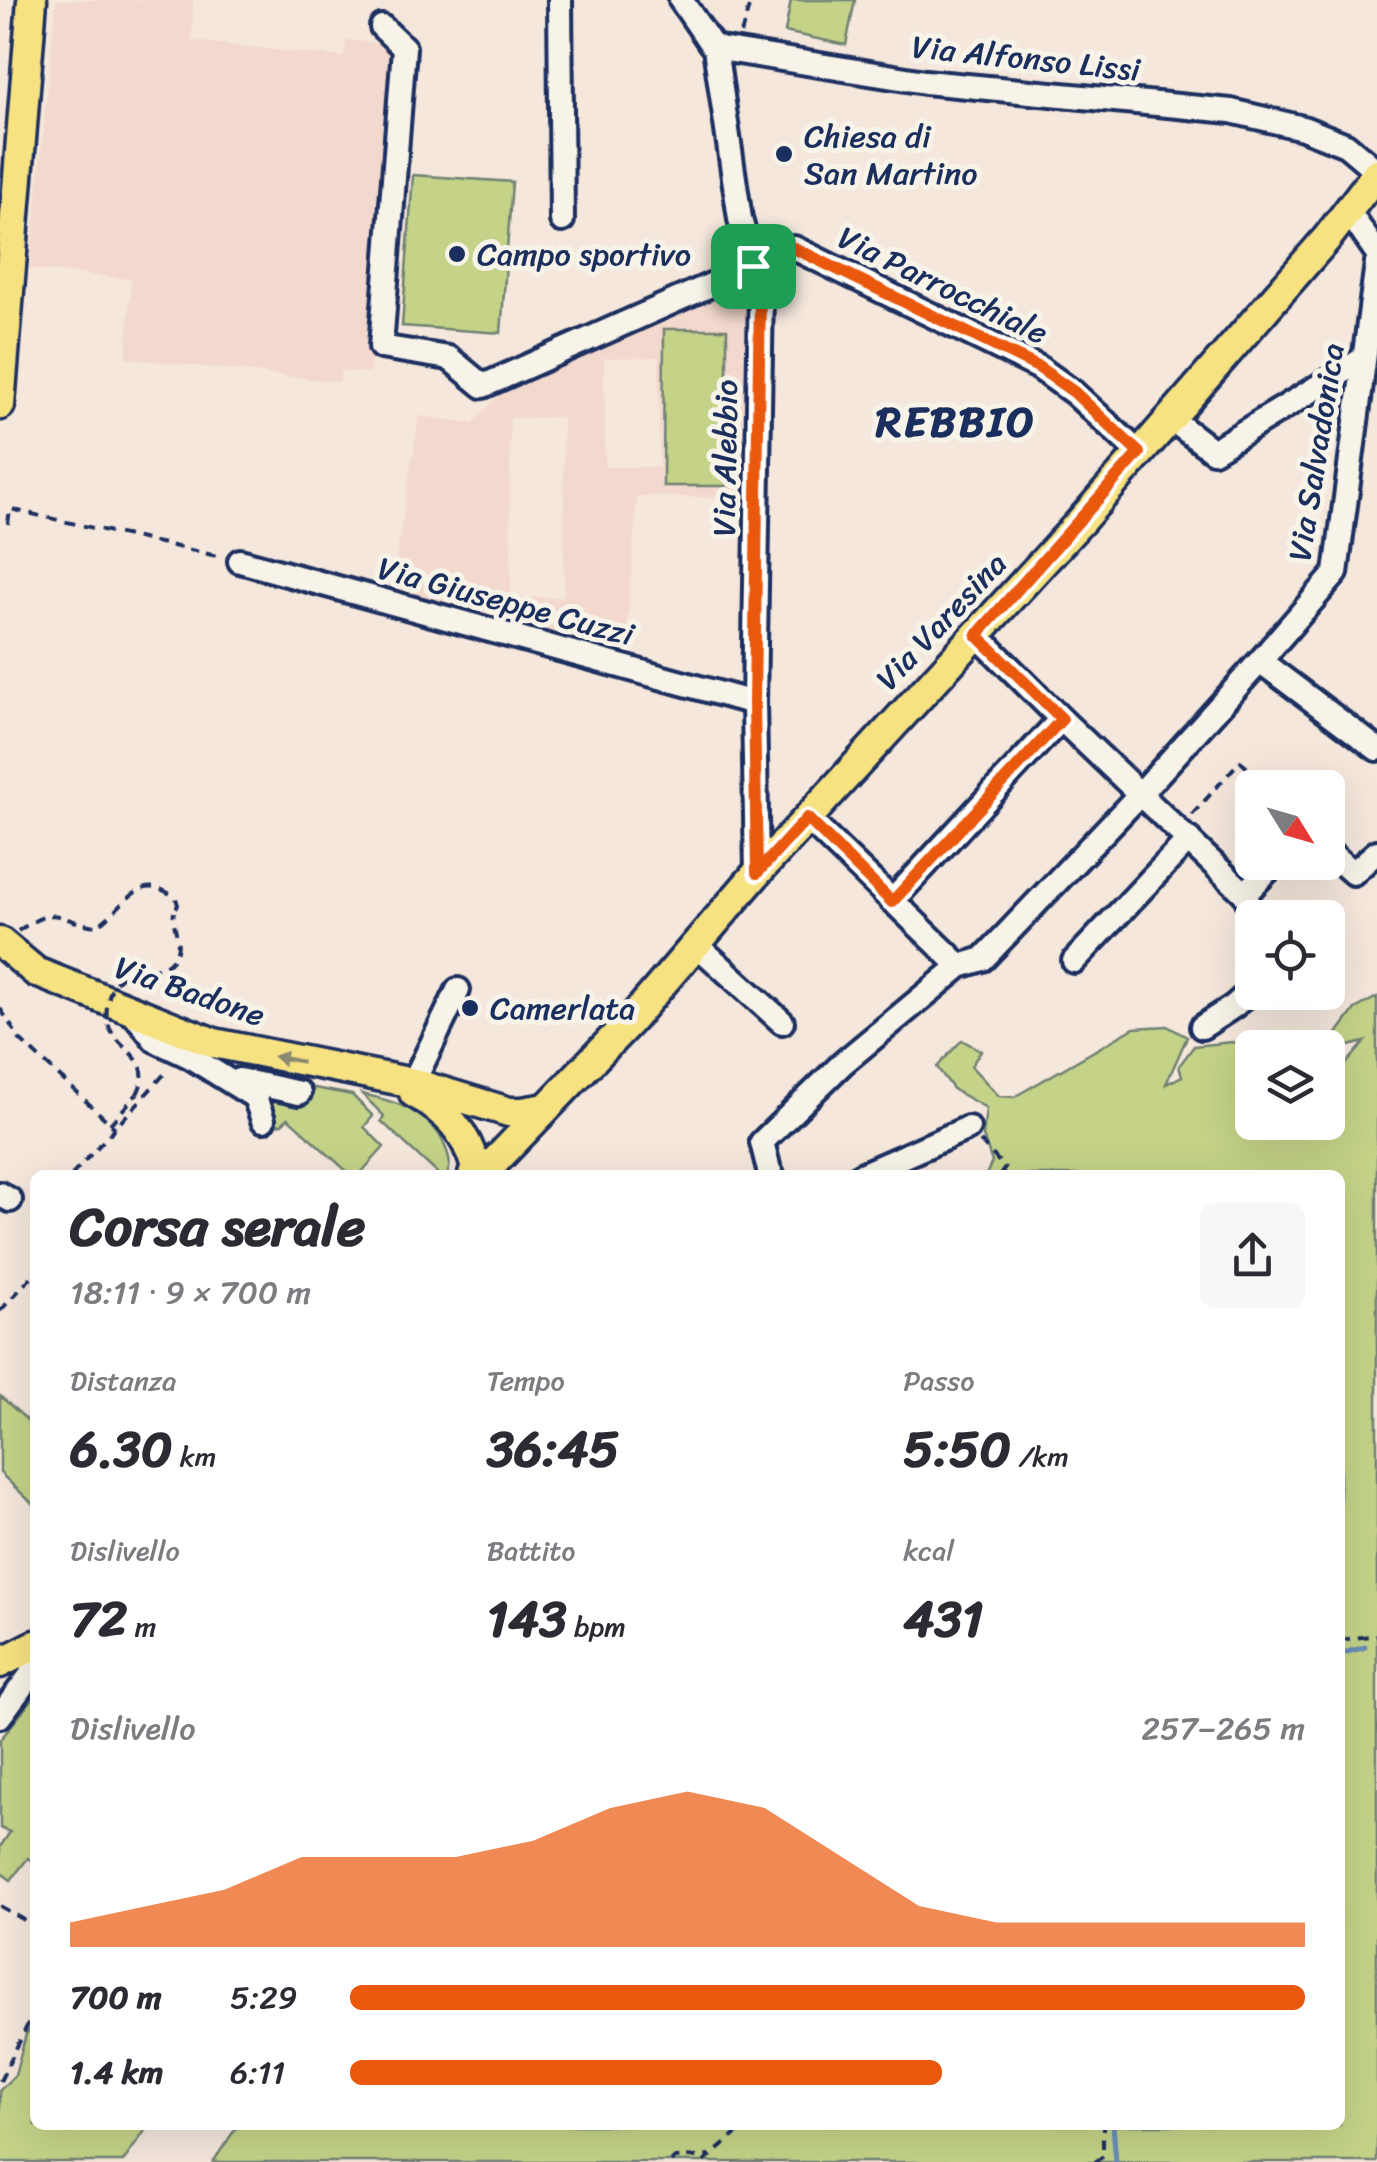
<!DOCTYPE html>
<html lang="it">
<head>
<meta charset="utf-8">
<style>
  body { margin:0; font-family:Sriracha,sans-serif; background:#f7f7f7; color:#2b2b33; height:100vh; display:flex; flex-direction:column; font-size:38px; white-space:nowrap }
  * { box-sizing:border-box; margin:0 }
  p { font-size:32px; color:#7c7c81 }
  .icon { flex:none; width:55px; height:55px; fill:none; stroke:currentColor; stroke-width:2; stroke-linecap:round; stroke-linejoin:round }
  .map { position:relative; flex:1; overflow:hidden }
  .drawer { position:absolute; left:30px; top:1170px; width:1315px; height:960px; display:flex; flex-direction:column; background:#fff; border-radius:15px; box-shadow:0 10px 40px #0002 }
  .drawer>* { flex:none }
  .needle { width:65px; rotate:127deg }
  .buttons { position:absolute; left:1235px; top:770px; display:grid; gap:20px }
  .buttons a { display:grid; place-items:center; width:110px; height:110px; border-radius:15px; background:#fff; box-shadow:0 10px 40px #0002; font-size:50px }
  .pin { position:absolute; display:grid; place-items:center; width:85px; height:85px; color:#fff; margin:-42px; border-radius:20px; box-shadow:0 5px 15px #0006 }
  .round { display:grid; place-items:center; flex:none; width:105px; height:105px; border-radius:15px; background:#f7f7f7 }
  .headline { display:flex; align-items:center; justify-content:space-between; height:170px; padding:0 40px }
  h1 { font-size:55px; font-weight:800; line-height:75px }
  .stats { display:grid; grid-template-columns:repeat(3,1fr); gap:15px; height:170px; padding:10px 40px }
  .stats div { display:grid; align-content:center }
  .stats b { font-size:50px; font-weight:800 }
  .stats small { font-size:28px; font-weight:400 }
  .stats p { font-size:28px }
  .chart { height:280px; padding:20px 40px }
  .chart p { display:flex; justify-content:space-between }
  .chart svg { width:100%; height:180px; margin-top:10px; fill:#ea580c; opacity:.7 }
  ul { padding:0 40px; list-style:none; font-size:32px }
  li { display:grid; grid-template-columns:160px 120px 1fr; align-items:center; height:75px }
  li i { height:25px; border-radius:12px; background:#ea580c }
  .map>svg:first-child { display:block }
  .built { fill:#f3d8cd; fill-rule:evenodd }
  .green { fill:#c4d388; stroke:#708173; stroke-width:2.5 }
  .lines { fill:none; stroke-linecap:round; stroke-linejoin:round }
  .stream { stroke:#688cb9; stroke-width:5 }
  .minor-casing { stroke:#1b2f5e; stroke-width:30 }
  .major-casing { stroke:#1b2f5e; stroke-width:35 }
  .path { stroke:#1b2f5e; stroke-width:4; stroke-dasharray:10 8; stroke-linecap:butt }
  .minor { stroke:#f7f3e8; stroke-width:22 }
  .major { stroke:#f7e281; stroke-width:28 }
  .path-bridge { stroke:#1b2f5e; stroke-width:4; stroke-dasharray:10 8; stroke-linecap:butt }
  .oneway { fill:#898870 }
  .route-casing { stroke:#fff; stroke-width:20 }
  .route { stroke:#ea580c; stroke-width:12 }
  .poi-dot { fill:#1b2f5e; stroke:#f7f3e8; stroke-width:4 }
  .labels { text-anchor:middle; stroke-width:10; stroke-linejoin:round; paint-order:stroke }
  .street-label { font-size:32px; fill:#1b2f5e; stroke:#f7f3e8 }
  .poi-label { font-size:32px; fill:#1b2f5e; stroke:#f7f3e8; text-anchor:start }
  .district-label { font-size:42px; font-weight:bold; letter-spacing:2.5px; fill:#1b2f5e; stroke:#f7f3e8 }
</style>
</head>
<body>
<div class="map">
<svg width="1377" height="2162" viewBox="0 0 1377 2162">
  <rect width="100%" height="100%" fill="#f5e7dc"/>
  <filter id="ink" filterUnits="userSpaceOnUse"><feTurbulence type="fractalNoise" baseFrequency=".01" numOctaves="2"/><feDisplacementMap in="SourceGraphic" scale="20" xChannelSelector="R" yChannelSelector="G"/><feConvolveMatrix kernelMatrix="1 2 1 2 8 2 1 2 1" color-interpolation-filters="sRGB"/></filter>
  <g filter="url(#ink)">
    <path class="built" d="M 56,0 L 193,0 L 192,41 L 343,57 L 347,40 L 398,46 L 370,373 L 341,371 L 339,382 L 126,358 L 131,279 L 30,269 Z
      M 740,284 L 746,287 L 750,293 L 741,498 L 637,496 L 625,657 L 391,590 L 419,416 L 473,423 L 510,384 ZM 659,357 L 659,467 L 605,467 L 604,358 ZM 563,417 L 564,597 L 511,598 L 510,418 Z"/>
    <path class="green" d="M 791,0 L 855,0 L 846,45 L 785,32 Z
      M 413,175 L 512,182 L 501,333 L 402,326 Z
      M 664,329 L 727,329 L 727,486 L 663,486 Z
      M 1377,997 L 1377,2162 L 213,2162 L 238,2125 L 1340,2125 L 1340,1175 L 986,1175 L 992,1162 L 983,1136 L 986,1108 L 954,1090 L 937,1067 L 962,1040 L 981,1051 L 971,1066 L 999,1096 L 1014,1097 L 1134,1028 L 1167,1026 L 1187,1037 L 1166,1084 L 1182,1076 L 1179,1066 L 1194,1046 L 1232,1042 L 1252,1049 L 1252,1122 L 1328,1122 L 1328,1067 L 1346,1064 L 1365,1042 L 1328,1051 L 1327,1047 L 1355,1009 Z
      M 314,1088 L 352,1095 L 373,1116 L 364,1127 L 384,1147 L 359,1175 L 351,1175 L 288,1118 L 282,1124 L 272,1125 L 272,1106 L 268,1096 L 300,1103 Z
      M 362,1094 C 394,1101 430,1111 444,1144 C 449,1155 452,1164 447,1175 L 439,1175 L 381,1121 L 384,1116 Z
      M 0,1396 L 35,1427 L 35,1506 L 0,1473 Z
      M 35,1696 L 35,1863 L 28,1858 L 11,1880 L 0,1872 L 0,1847 L 10,1832 L 0,1828 L 0,1740 Z
      M 35,2022 L 35,2125 L 149,2125 L 123,2162 L 0,2162 L 0,2090 L 15,2075 L 26,2034 Z"/>
    <g class="lines">
      <path class="stream" d="M 1340,1654 L 1365,1647
        M 1113,2125 L 1116,2162"/>
      <defs>
        <path id="minor" d="M 560,0 L 562,220
          M 681,0 L 711,44 L 720,49 L 925,82 L 1231,111 L 1303,128 L 1346,145 L 1377,171
          M 382,27 L 404,48 L 381,347 L 449,358 L 483,386 L 794,248 L 1038,367 L 1074,393 L 1139,453
          M 715,48 L 740,219 L 761,293 L 754,703 L 757,873
          M 1348,211 L 1377,253
          M 1171,419 L 1213,451 L 1363,359
          M 240,561 L 754,703
          M 977,635 L 1061,719 L 1245,894 L 1255,918
          M 1260,661 L 1377,749
          M 807,818 L 960,966
          M 1328,851 L 1353,873 L 1377,852
          M 1245,894 L 1276,862
          M 892,901 L 1061,719
          M 696,944 L 782,1022
          M 1074,961 L 1189,839
          M 131,1010 L 155,1040 L 189,1056 L 255,1097 L 263,1120
          M 1202,1027 L 1234,1006 L 1252,990
          M 239,1080 L 299,1093
          M 413,1083 L 458,990
          M 772,1175 L 769,1170 L 762,1142 L 843,1063 L 960,966 L 983,959 L 1141,793 L 1260,661 L 1336,573 L 1377,263
          M 861,1175 L 968,1128
          M 0,1194 L 10,1200
          M 0,1716 L 35,1669"/>
        <path id="major" d="M 0,405 L 32,0
          M 0,942 L 36,972 L 214,1043 L 413,1083 L 509,1112 L 522,1112 L 546,1108
          M 414,1093 C 448,1113 465,1130 476,1168 L 473,1175
          M 482,1175 L 630,1021 L 757,873 L 1080,522 L 1328,237 L 1377,173
          M 0,1663 L 35,1645"/>
      </defs>
      <use href="#minor" class="minor-casing"/>
      <use href="#major" class="major-casing"/>
      <path class="path" d="M 741,34 L 751,0
        M 8,524 L 10,509 L 221,557
        M 1192,815 L 1240,761 L 1268,788
        M 18,931 C 61,902 54,921 97,926 C 125,908 137,869 176,898 L 178,905 L 174,912
        M 0,1008 L 20,1040 L 115,1128
        M 110,1124 L 137,1094
        M 980,1141 L 1005,1168 L 1000,1175
        M 72,1175 L 169,1069
        M 0,1311 L 35,1273
        M 1340,1640 L 1377,1635
        M 0,1906 L 35,1926
        M 0,2081 L 35,2010
        M 671,2162 L 675,2158 L 710,2156
        M 704,2162 L 746,2125
        M 1095,2162 L 1103,2156 L 1103,2125"/>
      <use href="#minor" class="minor"/>
      <use href="#major" class="major"/>
      <path class="path-bridge" d="M 137,1094 C 160,1050 101,1052 107,1007 C 114,952 158,983 174,957 C 184,942 171,928 174,912"/>
    </g>
    <defs><path id="oneway-solid" d="M-6-.8H1V-3.2L6.5 0L1 3.2V.8H-6Z" transform="scale(2.5)"/></defs>
    <use class="oneway" href="#oneway-solid" transform="translate(288 1059) rotate(-169)"/>
  </g>
  <g class="lines" filter="url(#ink)">
    <defs>
      <path id="route" d="M 794,248 L 1038,367 L 1074,392 L 1139,453 L 977,635 L 1062,719 L 892,902 L 807,818 L 757,873 L 754,703 L 760,292 L 753,266 Z"/>
    </defs>
    <use href="#route" class="route-casing"/>
    <use href="#route" class="route"/>
  </g>
  <g class="poi-dot">
    <circle cx="784" cy="154" r="10"/>
    <circle cx="457" cy="254" r="10"/>
    <circle cx="470" cy="1008" r="10"/>
  </g>
  <g class="labels">
    <g class="street-label">
      <text transform="translate(1026 58) rotate(6)" y="11">Via Alfonso Lissi</text>
      <text transform="translate(943 285) rotate(26)" y="11">Via Parrocchiale</text>
      <text transform="translate(1316 452) rotate(-81)" y="11">Via Salvadonica</text>
      <text transform="translate(725 458) rotate(-89)" y="11">Via Alebbio</text>
      <text transform="translate(506 601) rotate(15)" y="11">Via Giuseppe Cuzzi</text>
      <text transform="translate(941 621) rotate(-47)" y="11">Via Varesina</text>
      <text transform="translate(190 991) rotate(19)" y="11">Via Badone</text>
    </g>
    <g class="poi-label">
      <text x="804" y="147">Chiesa di<tspan x="804" dy="37">San Martino</tspan></text>
      <text x="477" y="265">Campo sportivo</text>
      <text x="490" y="1019">Camerlata</text>
    </g>
    <g class="district-label">
      <text x="956" y="436">REBBIO</text>
    </g>
  </g>
</svg>
<div class="buttons">
<a><svg class="needle" viewBox="-14 -14 28 28"><path d="M0-13l5 13h-10z" fill="#e53935"/><path d="M0 13l5-13h-10z" fill="#7c7c81"/></svg></a>
<a><svg class="icon" aria-label="locate" viewBox="0 0 24 24"><circle cx="12" cy="12" r="6"/><path d="M12 2v4M12 18v4M2 12h4M18 12h4"/></svg></a>
<a><svg class="icon" aria-label="layers" viewBox="0 0 24 24"><path d="M12 4l9 5-9 5-9-5zM3 14l9 5 9-5"/></svg></a>
</div>
<div class="pin" style="left:753px;top:266px;background:#1e9e55"><svg class="icon" aria-label="arrive" viewBox="0 0 24 24"><path d="M6 21V4h12l-3 4 3 4H6"/></svg></div>
<section class="drawer">
<div class="headline"><div><h1>Corsa serale</h1><p>18:11 · 9 × 700 m</p></div><a class="round"><svg class="icon" aria-label="share" viewBox="0 0 24 24"><path d="M12 15V3M7 8l5-5 5 5M5 13v7h14v-7"/></svg></a></div>
<div class="stats">
<div><p>Distanza</p><b>6.30<small> km</small></b></div>
<div><p>Tempo</p><b>36:45</b></div>
<div><p>Passo</p><b>5:50<small> /km</small></b></div>
</div>
<div class="stats">
<div><p>Dislivello</p><b>72<small> m</small></b></div>
<div><p>Battito</p><b>143<small> bpm</small></b></div>
<div><p>kcal</p><b>431</b></div>
</div>
<div class="chart"><p><span>Dislivello</span>257–265 m</p>
<svg viewBox="0 0 160 44" preserveAspectRatio="none"><path d="M0 44V38L10 34L20 30L30 22L40 22L50 22L60 18L70 10L80 6L90 10L100 22L110 34L120 38L130 38L140 38L150 38L160 38V44z"/></svg>
</div>
<ul>
<li><b>700 m</b>5:29<i style="width:100%"></i></li>
<li><b>1.4 km</b>6:11<i style="width:62%"></i></li>
</ul>
</section>
</div>
</body>
</html>
